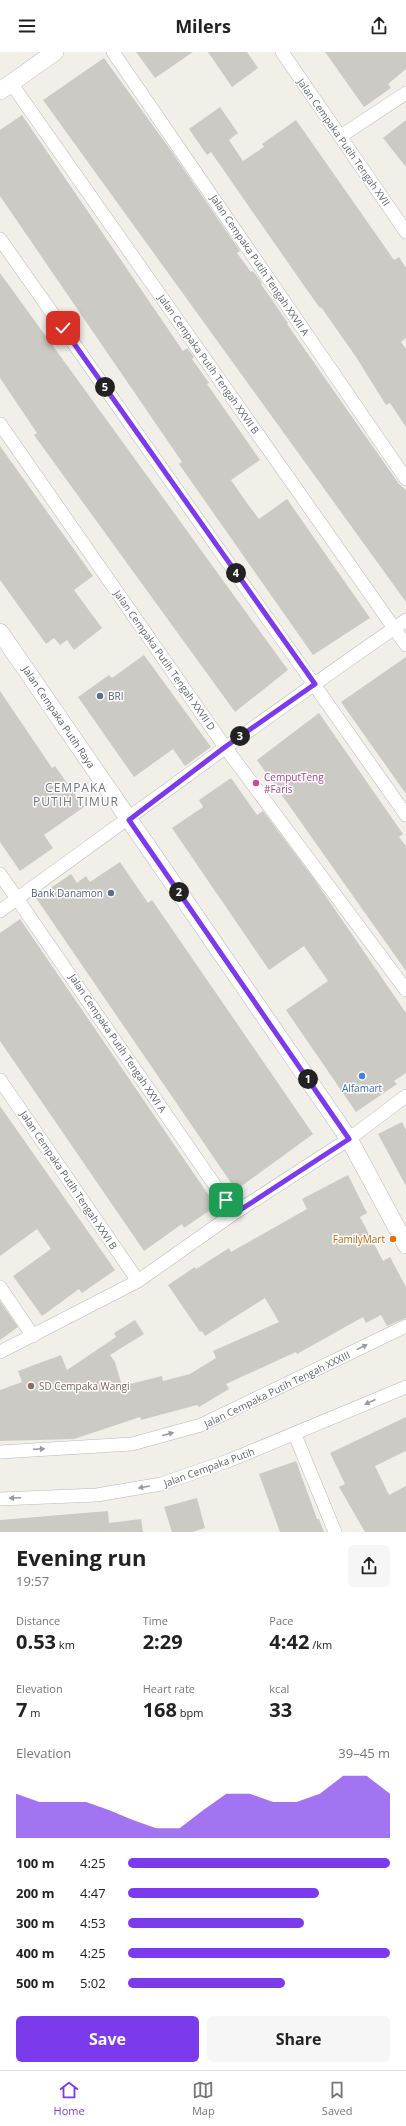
<!DOCTYPE html>
<html lang="en">
<head>
<meta charset="utf-8">
<style>
  body { margin:0; font-family:"Open Sans",sans-serif; background:#f6f6f6; color:#222; height:100vh; display:flex; flex-direction:column; font-size:15px; white-space:nowrap }
  * { box-sizing:border-box; margin:0 }
  p { font-size:13px; color:#767676 }
  .icon { flex:none; width:22px; height:22px; fill:none; stroke:currentColor; stroke-width:2; stroke-linecap:round; stroke-linejoin:round }
  .map { position:relative; height:1480px; overflow:hidden }
  .panel { display:flex; flex-direction:column; background:#fff; flex:1 }
  .panel>* { flex:none }
  .pin { position:absolute; display:grid; place-items:center; width:34px; height:34px; color:#fff; margin:-17px; border-radius:8px; box-shadow:0 2px 6px #0006 }
  .km { position:absolute; width:20px; height:20px; margin:-10px; border-radius:50%; background:#222; color:#fff; font-size:11px; line-height:20px; text-align:center }
  .round { display:grid; place-items:center; flex:none; width:42px; height:42px; border-radius:6px; background:#f6f6f6 }
  .headline { display:flex; align-items:center; justify-content:space-between; height:68px; padding:0 16px }
  h1 { font-size:22px; font-weight:700; line-height:30px }
  .figures { display:grid; grid-template-columns:repeat(3,1fr); gap:6px; height:68px; padding:4px 16px }
  .figures div { display:grid; align-content:center }
  .figures b { font-size:20px; font-weight:700 }
  .figures small { font-size:11px; font-weight:400 }
  .figures p { font-size:11px }
  .chart { height:112px; padding:8px 16px }
  .chart p { display:flex; justify-content:space-between }
  .chart svg { width:100%; height:72px; margin-top:4px; fill:#7c3aed; opacity:.7 }
  .primary-button { display:flex; gap:8px; margin-top:auto; padding:8px 16px }
  .primary-button a { flex:1; height:46px; border-radius:6px; background:#7c3aed; color:#fff; font-size:16px; font-weight:700; line-height:46px; text-align:center }
  .primary-button a+a { background:#f6f6f6; color:#222 }
  ul { padding:0 16px; list-style:none; font-size:13px }
  li { display:grid; grid-template-columns:64px 48px 1fr; align-items:center; height:30px }
  li i { height:10px; border-radius:5px; background:#7c3aed }
  header { display:flex; justify-content:space-between; align-items:center; height:52px; padding:0 16px; background:#fff; font-size:18px; font-weight:700 }
  .tab-bar { display:flex; justify-content:space-around; align-items:center; height:56px; border-top:1px solid #e0e0e0; background:#fff; font-size:11px; color:#767676 }
  .tab-bar a { display:grid; justify-items:center; gap:2px }
  .tab-bar .active { color:#7c3aed }
  .map>svg:first-child { display:block }
  .building { fill:#cccac5 }
  .lines { fill:none; stroke-linecap:round; stroke-linejoin:round }
  .minor-casing { stroke:#b5b8bc; stroke-width:14 }
  .tertiary-casing { stroke:#b5b8bc; stroke-width:18 }
  .minor { stroke:#fff; stroke-width:13 }
  .tertiary { stroke:#fff; stroke-width:17 }
  .oneway { fill:#979a9d }
  .route-casing { stroke:#fff; stroke-width:8 }
  .route { stroke:#7c3aed; stroke-width:5 }
  .service-dot { fill:#5c6f8a; stroke:#fff; stroke-width:1.5 }
  .hotel-dot { fill:#d1479c; stroke:#fff; stroke-width:1.5 }
  .shop-dot { fill:#3f7fe0; stroke:#fff; stroke-width:1.5 }
  .food-dot { fill:#e8710a; stroke:#fff; stroke-width:1.5 }
  .education-dot { fill:#8d6e63; stroke:#fff; stroke-width:1.5 }
  .labels { text-anchor:middle; stroke-width:3; stroke-linejoin:round; paint-order:stroke }
  .street-label { font-size:10px; fill:#5f6368; stroke:#fff }
  .service-label { font-size:10px; fill:#4e5e75; stroke:#fff; text-anchor:start }
  .hotel-label { font-size:10px; fill:#b23c85; stroke:#fff; text-anchor:start }
  .shop-label { font-size:10px; fill:#366cbe; stroke:#fff }
  .food-label { font-size:10px; fill:#c56008; stroke:#fff; text-anchor:end }
  .education-label { font-size:10px; fill:#785e54; stroke:#fff; text-anchor:start }
  .quarter-label { font-size:12px; letter-spacing:1px; fill:#70757a; stroke:#fff }
</style>
</head>
<body>
<header><svg class="icon" aria-label="menu" viewBox="0 0 24 24"><path d="M4 6h16M4 12h16M4 18h16"/></svg>Milers<svg class="icon" aria-label="share" viewBox="0 0 24 24"><path d="M12 15V3M7 8l5-5 5 5M5 13v7h14v-7"/></svg></header>
<div class="map">
<svg width="406" height="1480" viewBox="0 0 406 1480">
  <rect width="100%" height="100%" fill="#f1efe8"/>
  <path class="building" d="M 136,0 L 193,0 L 155,26 Z
    M 208,0 L 247,0 L 258,16 L 232,35 Z
    M 325,0 L 406,0 L 406,17 L 388,32 L 391,36 L 364,55 Z
    M 104,6 L 172,100 L 240,199 L 237,201 L 251,220 L 253,219 L 262,231 L 261,232 L 288,271 L 287,272 L 399,432 L 406,438 L 406,550 L 43,48 Z
    M 220,55 L 238,81 L 229,88 L 243,109 L 264,95 L 262,92 L 296,68 L 394,208 L 399,205 L 406,216 L 406,286 L 401,290 L 406,297 L 406,375 L 390,351 L 386,353 L 356,305 L 321,255 L 320,256 L 307,238 L 211,100 L 207,103 L 189,77 Z
    M 22,63 L 183,299 L 187,296 L 194,305 L 192,307 L 209,331 L 207,332 L 260,408 L 231,428 L 249,454 L 259,467 L 287,447 L 370,566 L 313,603 L 179,412 L 182,410 L 0,144 L 0,78 Z
    M 406,68 L 406,115 L 383,86 Z
    M 0,221 L 288,618 L 235,660 L 34,383 L 37,381 L 0,326 Z
    M 0,394 L 93,524 L 74,538 L 102,576 L 74,598 L 67,588 L 60,593 L 54,586 L 46,592 L 0,528 Z
    M 144,603 L 211,695 L 185,714 L 173,697 L 134,725 L 78,645 L 109,623 L 112,626 Z
    M 406,605 L 406,742 L 341,650 Z
    M 0,639 L 52,716 L 55,714 L 84,755 L 44,783 L 53,796 L 20,819 L 0,790 Z
    M 319,661 L 403,782 L 399,785 L 406,794 L 406,919 L 257,708 Z
    M 231,726 L 257,763 L 263,759 L 314,827 L 406,961 L 406,1021 L 394,1029 L 397,1032 L 356,1060 L 286,958 L 328,929 L 304,894 L 269,918 L 172,776 L 203,755 L 199,748 Z
    M 120,810 L 148,851 L 152,848 L 313,1082 L 236,1138 L 36,846 L 71,822 L 77,831 L 86,824 L 90,830 Z
    M 20,867 L 216,1154 L 184,1176 L 182,1172 L 144,1199 L 0,989 L 0,881 Z
    M 0,1054 L 115,1218 L 82,1241 L 79,1237 L 42,1264 L 13,1224 L 51,1197 L 37,1177 L 0,1204 Z
    M 402,1070 L 406,1078 L 406,1134 L 378,1082 Z
    M 348,1123 L 367,1161 L 360,1165 L 383,1209 L 390,1205 L 406,1235 L 406,1266 L 387,1274 L 381,1263 L 366,1271 L 363,1265 L 297,1302 L 296,1300 L 226,1332 L 229,1337 L 199,1355 L 197,1353 L 141,1368 L 140,1365 L 74,1387 L 0,1389 L 0,1338 L 22,1330 L 18,1319 L 61,1303 L 67,1318 L 116,1285 L 114,1281 L 135,1268 L 144,1282 L 110,1303 L 115,1310 L 122,1334 L 162,1324 L 163,1329 L 190,1322 L 216,1306 L 213,1299 L 279,1270 L 265,1246 L 205,1284 L 202,1279 L 200,1280 L 168,1233 L 195,1215 L 196,1217 L 229,1196 L 231,1200 L 307,1157 L 302,1147 Z
    M 0,1249 L 18,1275 L 0,1288 Z
    M 406,1365 L 406,1399 L 375,1414 L 389,1443 L 406,1434 L 406,1480 L 365,1480 L 339,1435 L 345,1432 L 330,1401 Z
    M 296,1409 L 317,1467 L 319,1467 L 324,1480 L 280,1480 L 259,1422 Z
    M 197,1446 L 205,1476 L 192,1480 L 172,1480 L 164,1455 Z
    M 108,1459 L 109,1471 L 141,1467 L 143,1480 L 0,1480 L 0,1468 Z"/>
  <g class="lines">
    <defs>
      <path id="minor" d="M 113,0 L 406,427
        M 282,0 L 406,180
        M 11,31 L 406,593
        M 341,84 L 406,41
        M 0,187 L 406,763
        M 0,372 L 225,695 L 406,938
        M 0,822 L 225,1148 L 233,1162
        M 0,859 C 135,762 269,662 406,568
        M 0,1028 L 138,1229
        M 0,1235 L 33,1284
        M 0,1300 L 138,1229 L 233,1162 L 349,1087 L 406,1044
        M 295,1383 L 335,1480
        M 0,1400 L 132,1392 L 201,1373 L 406,1274
        M 0,1447 L 97,1443 L 161,1432 L 228,1409 L 406,1335"/>
      <path id="tertiary" d="M 0,39 L 55,0
        M 0,580 L 349,1087 L 406,1193"/>
    </defs>
    <use href="#minor" class="minor-casing"/>
    <use href="#tertiary" class="tertiary-casing"/>
    <use href="#minor" class="minor"/>
    <use href="#tertiary" class="tertiary"/>
  </g>
  <defs><path id="oneway-solid" d="M-6-.8H1V-3.2L6.5 0L1 3.2V.8H-6Z"/></defs>
  <g class="oneway">
    <use href="#oneway-solid" transform="translate(362 1295) rotate(-26)"/>
    <use href="#oneway-solid" transform="translate(370 1350) rotate(156)"/>
    <use href="#oneway-solid" transform="translate(168 1382) rotate(-15)"/>
    <use href="#oneway-solid" transform="translate(39 1397) rotate(-3)"/>
    <use href="#oneway-solid" transform="translate(144 1435) rotate(170)"/>
    <use href="#oneway-solid" transform="translate(15 1446) rotate(178)"/>
  </g>
  <g class="lines">
    <defs>
      <path id="route" d="M 63,276 L 315,632 L 225,695 L 129,768 L 349,1087 L 234,1162 L 226,1148"/>
    </defs>
    <use href="#route" class="route-casing"/>
    <use href="#route" class="route"/>
  </g>
  <g class="service-dot">
    <circle cx="100" cy="644" r="4"/>
    <circle cx="111" cy="841" r="4"/>
  </g>
  <circle class="hotel-dot" cx="256" cy="731" r="4"/>
  <circle class="shop-dot" cx="362" cy="1024" r="4"/>
  <circle class="food-dot" cx="393" cy="1187" r="4"/>
  <circle class="education-dot" cx="31" cy="1334" r="4"/>
  <g class="labels">
    <g class="street-label">
      <text transform="translate(344 90) rotate(55)" y="4">Jalan Cempaka Putih Tengah XVII</text>
      <text transform="translate(260 213) rotate(56)" y="4">Jalan Cempaka Putih Tengah XXVII A</text>
      <text transform="translate(209 312) rotate(55)" y="4">Jalan Cempaka Putih Tengah XXVII B</text>
      <text transform="translate(165 608) rotate(55)" y="4">Jalan Cempaka Putih Tengah XXVII D</text>
      <text transform="translate(59 665) rotate(56)" y="4">Jalan Cempaka Putih Raya</text>
      <text transform="translate(118 991) rotate(56)" y="4">Jalan Cempaka Putih Tengah XXVI A</text>
      <text transform="translate(69 1128) rotate(56)" y="4">Jalan Cempaka Putih Tengah XXVI B</text>
      <text transform="translate(277 1337) rotate(-26)" y="4">Jalan Cempaka Putih Tengah XXXIII</text>
      <text transform="translate(209 1415) rotate(-20)" y="4">Jalan Cempaka Putih</text>
    </g>
    <g class="service-label">
      <text x="108" y="648">BRI</text>
      <text x="103" y="845" text-anchor="end">Bank Danamon</text>
    </g>
    <g class="hotel-label">
      <text x="264" y="729">CemputTeng<tspan x="264" dy="12">#Faris</tspan></text>
    </g>
    <g class="shop-label">
      <text x="362" y="1040">Alfamart</text>
    </g>
    <g class="food-label">
      <text x="385" y="1191">FamilyMart</text>
    </g>
    <g class="education-label">
      <text x="39" y="1338">SD Cempaka Wangi</text>
    </g>
    <g class="quarter-label">
      <text x="76" y="740">CEMPAKA<tspan x="76" dy="14">PUTIH TIMUR</tspan></text>
    </g>
  </g>
</svg>
<div class="pin" style="left:226px;top:1148px;background:#1e9e55"><svg class="icon" aria-label="arrive" viewBox="0 0 24 24"><path d="M6 21V4h12l-3 4 3 4H6"/></svg></div>
<div class="pin" style="left:63px;top:276px;background:#d93025"><svg class="icon" aria-label="check" viewBox="0 0 24 24"><path d="M5 12l5 5 9-10"/></svg></div>
<b class="km" style="left:308px;top:1027px">1</b>
<b class="km" style="left:179px;top:840px">2</b>
<b class="km" style="left:240px;top:684px">3</b>
<b class="km" style="left:236px;top:521px">4</b>
<b class="km" style="left:105px;top:335px">5</b>
</div>
<section class="panel">
<div class="headline"><div><h1>Evening run</h1><p>19:57</p></div><a class="round"><svg class="icon" aria-label="share" viewBox="0 0 24 24"><path d="M12 15V3M7 8l5-5 5 5M5 13v7h14v-7"/></svg></a></div>
<div class="figures">
<div><p>Distance</p><b>0.53<small> km</small></b></div>
<div><p>Time</p><b>2:29</b></div>
<div><p>Pace</p><b>4:42<small> /km</small></b></div>
</div>
<div class="figures">
<div><p>Elevation</p><b>7<small> m</small></b></div>
<div><p>Heart rate</p><b>168<small> bpm</small></b></div>
<div><p>kcal</p><b>33</b></div>
</div>
<div class="chart"><p><span>Elevation</span>39–45 m</p>
<svg viewBox="0 0 160 44" preserveAspectRatio="none"><path d="M0 44V17L10 22L20 22L30 22L40 27L50 33L60 38L70 38L80 27L90 17L100 17L110 22L120 22L130 17L140 6L150 6L160 17V44z"/></svg>
</div>
<ul>
<li><b>100 m</b>4:25<i style="width:100%"></i></li>
<li><b>200 m</b>4:47<i style="width:73%"></i></li>
<li><b>300 m</b>4:53<i style="width:67%"></i></li>
<li><b>400 m</b>4:25<i style="width:100%"></i></li>
<li><b>500 m</b>5:02<i style="width:60%"></i></li>
</ul>
<div class="primary-button"><a>Save</a><a>Share</a></div>
</section>
<nav class="tab-bar">
<a class="active"><svg class="icon" aria-label="home" viewBox="0 0 24 24"><path d="M3 11l9-7 9 7M6 9v11h12V9"/></svg>Home</a>
<a><svg class="icon" aria-label="map" viewBox="0 0 24 24"><path d="M3 6l6-2 6 2 6-2v14l-6 2-6-2-6 2zM9 4v14M15 6v14"/></svg>Map</a>
<a><svg class="icon" aria-label="saved" viewBox="0 0 24 24"><path d="M7 4h10v16l-5-4-5 4z"/></svg>Saved</a>
</nav>
</body>
</html>
